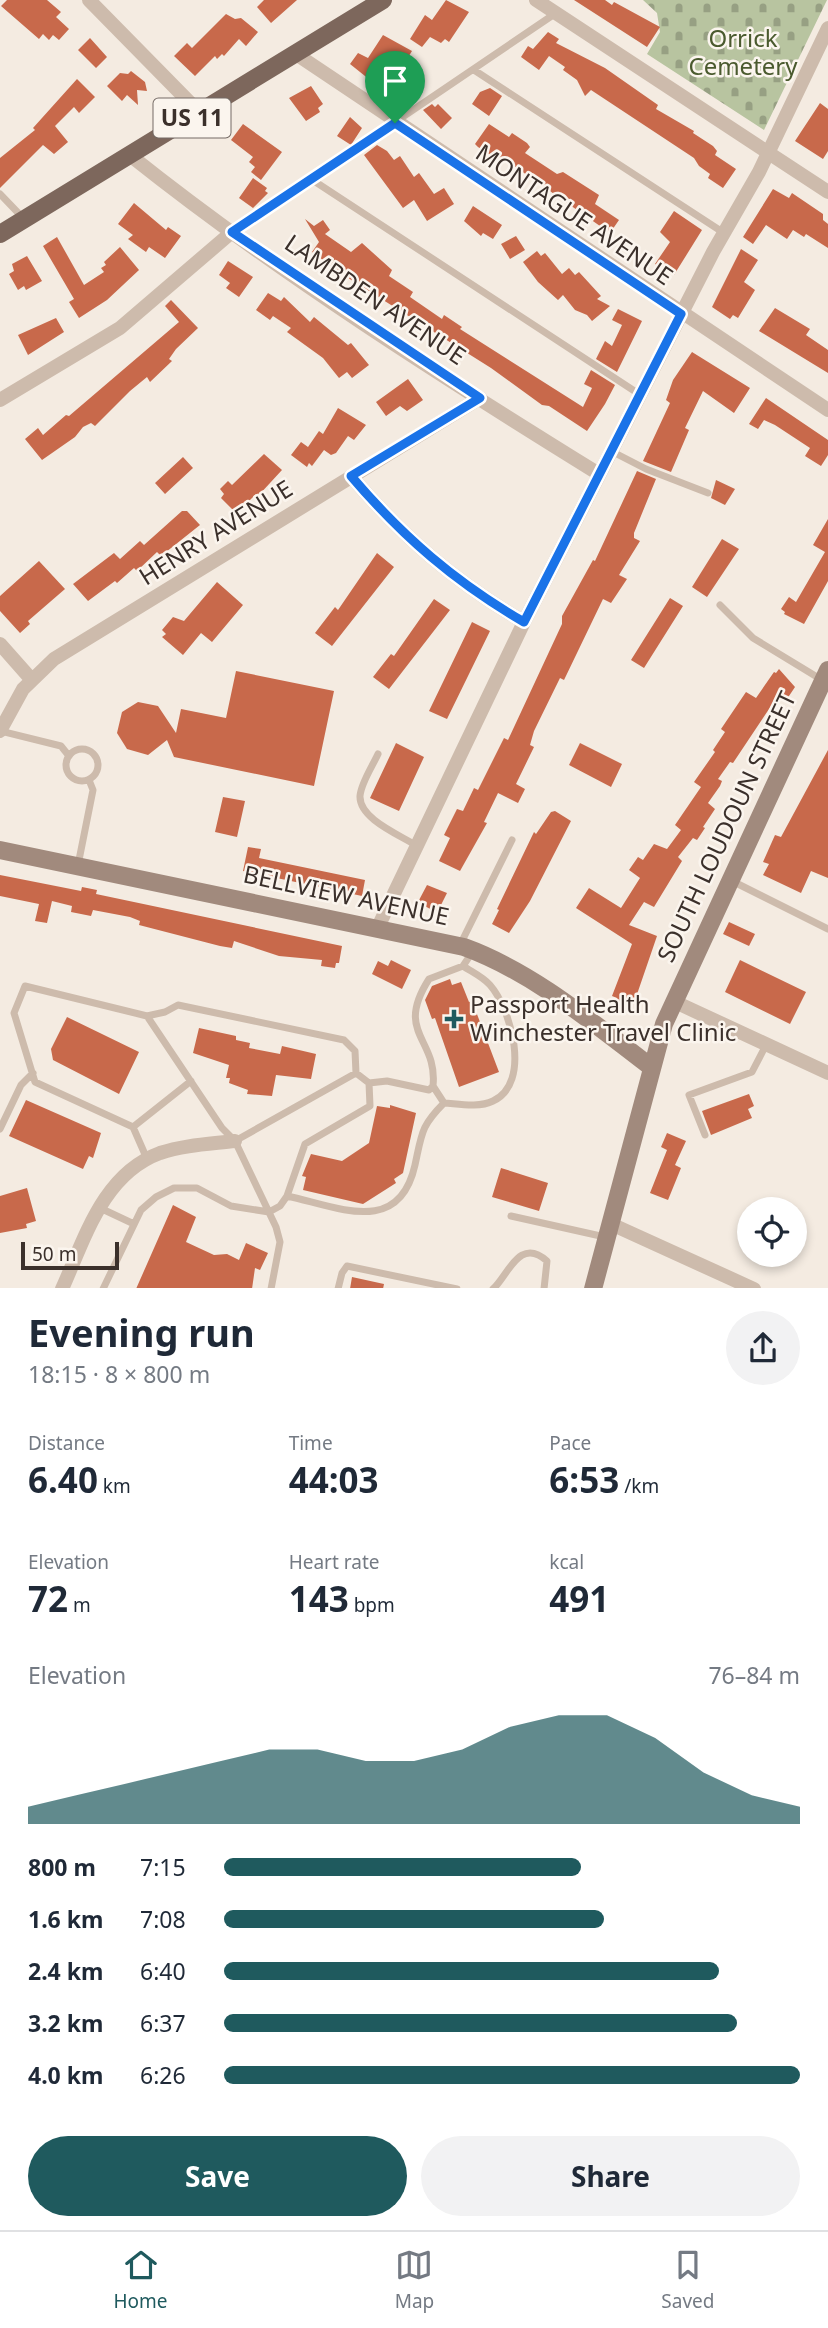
<!DOCTYPE html>
<html lang="en">
<head>
<meta charset="utf-8">
<style>
  body { margin:0; font-family:"Noto Sans",sans-serif; background:#f2f2f3; color:#1f2937; height:100vh; display:flex; flex-direction:column; font-size:26px; white-space:nowrap }
  * { box-sizing:border-box; margin:0 }
  p { font-size:23px; color:#747a83 }
  .icon { flex:none; width:38px; height:38px; fill:none; stroke:currentColor; stroke-width:2; stroke-linecap:round; stroke-linejoin:round }
  .map { position:relative; height:1288px; overflow:hidden }
  .drawer { display:flex; flex-direction:column; background:#fff; flex:1 }
  .drawer>* { flex:none }
  .buttons { position:absolute; left:737px; top:1197px; display:grid; gap:14px }
  .buttons a { display:grid; place-items:center; width:70px; height:70px; border-radius:50%; background:#fff; box-shadow:0 4px 10px #0003; font-size:35px }
  .scale { position:absolute; left:21px; bottom:18px; width:98px; box-sizing:border-box; padding-left:7px; border:4px solid #3b302b; border-top:0; font-size:19px; line-height:24px; white-space:nowrap; color:#3b302b; -webkit-text-stroke:5px #fbf5ee; paint-order:stroke }
  .pin { position:absolute; display:grid; place-items:center; width:60px; height:60px; color:#fff; margin:-72px -30px; border-radius:50% 50% 50% 0; rotate:-45deg; box-shadow:0 0 7px #0007 }
  .pin .icon { rotate:45deg }
  .round { display:grid; place-items:center; flex:none; width:74px; height:74px; border-radius:37px; background:#f2f2f3 }
  .overview { display:flex; align-items:center; justify-content:space-between; height:119px; padding:0 28px }
  h1 { font-size:38px; font-weight:700; line-height:52px }
  .stats { display:grid; grid-template-columns:repeat(3,1fr); gap:10px; height:119px; padding:7px 28px }
  .stats div { display:grid; align-content:center }
  .stats b { font-size:35px; font-weight:700 }
  .stats small { font-size:19px; font-weight:400 }
  .stats p { font-size:19px }
  .chart { height:196px; padding:14px 28px }
  .chart p { display:flex; justify-content:space-between }
  .chart svg { width:100%; height:126px; margin-top:7px; fill:#1f5a5e; opacity:.7 }
  .button { display:flex; gap:14px; margin-top:auto; padding:14px 28px }
  .button a { flex:1; height:80px; border-radius:42px; background:#1f5a5e; color:#fff; font-size:28px; font-weight:700; line-height:80px; text-align:center }
  .button a+a { background:#f2f2f3; color:#1f2937 }
  ul { padding:0 28px; list-style:none; font-size:23px }
  li { display:grid; grid-template-columns:112px 84px 1fr; align-items:center; height:52px }
  li i { height:18px; border-radius:9px; background:#1f5a5e }
  .menu { display:flex; justify-content:space-around; align-items:center; height:98px; border-top:2px solid #e0e1e3; background:#fff; font-size:19px; color:#747a83 }
  .menu a { display:grid; justify-items:center; gap:4px }
  .menu .on { color:#1f5a5e }
  .map>svg:first-child { display:block }
  .cemetery { fill:url(#cemetery-stones) }
  .building { fill:#c8694b }
  .lines { fill:none; stroke-linecap:round; stroke-linejoin:round }
  .lane { stroke:#cdbbac; stroke-width:7 }
  .street { stroke:#cdbbac; stroke-width:14 }
  .secondary { stroke:#a18a7d; stroke-width:18 }
  .primary { stroke:#7d675c; stroke-width:18 }
  .route-casing { stroke:#fff; stroke-width:14 }
  .route { stroke:#1a73e8; stroke-width:9 }
  .poi-dot { fill:#1f5a5e; stroke:#fbf5ee; stroke-width:2.5 }
  .labels { text-anchor:middle; stroke-width:5; stroke-linejoin:round; paint-order:stroke }
  .shield { fill:#fbf5ee; stroke:#756b66; stroke-width:2 }
  .shield-label { font-size:23px; font-weight:bold; fill:#3b302b }
  .park-label { font-size:24px; fill:#4a5a2e; stroke:#fbf5ee }
  .street-label { font-size:24px; fill:#3b302b; stroke:#fbf5ee }
  .poi-label { font-size:24px; fill:#3b302b; stroke:#fbf5ee; text-anchor:start }
</style>
</head>
<body>
<div class="map">
<svg width="828" height="1289" viewBox="0 0 828 1289">
  <defs>
    <pattern id="cemetery-stones" width="16" height="16" patternUnits="userSpaceOnUse" patternTransform="scale(1.75)"><rect width="16" height="16" fill="#b8c4a0"/><path d="M2 7V4a2 2 0 0 1 4 0v3zM10 15v-3a2 2 0 0 1 4 0v3z" fill="#97a083"/></pattern>
  </defs>
  <rect width="100%" height="100%" fill="#f4ebe1"/>
  <path class="cemetery" d="M 643,0 L 827,0 L 764,130 L 647,54 L 660,32 L 657,13 Z"/>
  <path class="building" d="M 7,0 L 47,0 L 61,12 L 56,17 L 69,29 L 59,40 L 53,35 L 49,40 L 43,34 L 39,39 L 1,6 Z
    M 264,0 L 297,0 L 271,23 L 257,7 Z
    M 446,0 L 469,12 L 449,42 L 445,39 L 441,43 L 430,37 L 422,47 L 410,39 L 425,15 L 432,20 Z
    M 574,0 L 605,0 L 612,5 L 614,2 L 660,27 L 647,47 Z
    M 226,14 L 235,19 L 241,18 L 258,32 L 246,46 L 239,39 L 224,56 L 222,54 L 217,59 L 215,56 L 195,76 L 174,56 L 187,43 L 192,48 Z
    M 548,32 L 559,39 L 556,43 L 605,68 L 658,105 L 656,109 L 694,131 L 693,133 L 713,146 L 717,151 L 715,155 L 736,169 L 723,188 L 708,178 L 710,174 L 699,166 L 694,158 L 591,90 L 585,96 L 577,80 L 563,70 L 565,67 L 549,56 L 539,70 L 521,57 L 528,46 L 533,49 Z
    M 383,35 L 412,51 L 407,59 L 395,63 L 391,60 L 382,67 L 385,69 L 375,84 L 350,64 L 358,53 L 368,58 Z
    M 90,38 L 107,57 L 96,68 L 78,50 Z
    M 131,71 L 145,82 L 147,91 L 137,90 L 138,105 L 127,95 L 122,101 L 107,86 L 120,73 L 128,74 Z
    M 77,79 L 95,97 L 79,113 L 74,107 L 55,126 L 68,142 L 54,154 L 43,145 L 0,188 L 0,158 L 35,130 L 33,128 Z
    M 403,81 L 417,90 L 406,106 L 392,97 Z
    M 311,86 L 323,104 L 318,108 L 320,112 L 306,121 L 289,98 Z
    M 490,88 L 502,96 L 489,116 L 472,104 L 480,92 Z
    M 820,103 L 828,109 L 828,151 L 823,159 L 795,141 Z
    M 432,104 L 435,107 L 438,104 L 452,118 L 441,129 L 423,110 Z
    M 350,117 L 362,128 L 351,145 L 337,136 Z
    M 243,124 L 282,152 L 261,180 L 251,172 L 255,167 L 249,162 L 253,157 L 231,140 Z
    M 489,124 L 509,137 L 512,133 L 527,143 L 530,147 L 525,153 L 557,174 L 563,172 L 599,195 L 595,204 L 619,220 L 610,233 L 504,159 L 499,161 L 478,147 L 475,144 Z
    M 377,145 L 387,151 L 394,160 L 400,156 L 414,177 L 419,173 L 434,194 L 444,188 L 454,204 L 427,221 L 414,200 L 403,208 L 364,155 Z
    M 253,178 L 267,188 L 265,191 L 268,193 L 253,208 L 239,198 Z
    M 773,189 L 789,198 L 792,193 L 823,214 L 823,220 L 828,224 L 828,248 L 806,234 L 804,237 L 793,230 L 787,239 L 766,225 L 753,244 L 743,237 Z
    M 134,203 L 166,230 L 168,227 L 181,236 L 165,258 L 149,247 L 146,252 L 128,239 L 133,235 L 118,224 Z
    M 473,206 L 502,225 L 493,239 L 483,233 L 481,236 L 464,221 Z
    M 674,211 L 702,230 L 674,275 L 655,264 L 670,242 L 660,232 Z
    M 305,219 L 314,226 L 323,220 L 330,230 L 325,234 L 351,252 L 362,243 L 392,270 L 389,276 L 413,292 L 410,297 L 442,319 L 444,315 L 462,327 L 460,329 L 583,407 L 592,388 L 584,384 L 591,370 L 615,385 L 605,404 L 587,431 L 549,406 L 542,405 L 491,368 L 345,276 L 312,252 L 319,242 Z
    M 516,236 L 525,250 L 510,259 L 501,244 Z
    M 57,237 L 84,285 L 104,272 L 101,268 L 106,265 L 104,262 L 120,247 L 139,270 L 107,300 L 79,318 L 69,302 L 74,299 L 43,246 Z
    M 741,249 L 758,260 L 744,282 L 755,290 L 738,318 L 733,315 L 730,319 L 712,307 Z
    M 537,251 L 541,256 L 545,253 L 562,274 L 569,268 L 575,275 L 579,272 L 601,296 L 597,299 L 610,306 L 592,321 L 587,315 L 575,310 L 563,295 L 558,300 L 538,282 L 523,262 Z
    M 27,256 L 42,281 L 26,290 L 24,286 L 18,290 L 9,274 L 14,271 L 12,264 Z
    M 228,261 L 253,277 L 239,297 L 226,288 L 230,283 L 219,275 Z
    M 268,293 L 281,301 L 284,297 L 310,322 L 314,317 L 348,345 L 351,343 L 369,365 L 352,378 L 347,372 L 339,378 L 323,358 L 287,332 L 291,328 L 273,316 L 270,320 L 256,310 Z
    M 171,300 L 198,328 L 176,349 L 169,359 L 172,361 L 150,382 L 147,377 L 130,391 L 95,426 L 91,423 L 83,427 L 75,437 L 42,460 L 25,439 L 38,428 L 43,435 L 66,415 L 69,416 L 179,322 L 165,306 Z
    M 775,308 L 810,329 L 806,335 L 828,350 L 828,373 L 759,331 Z
    M 618,309 L 642,321 L 617,372 L 596,359 L 605,341 L 612,346 L 622,325 L 612,320 Z
    M 56,318 L 64,332 L 28,355 L 18,335 Z
    M 692,352 L 750,388 L 734,413 L 703,391 L 685,428 L 689,430 L 671,472 L 643,461 L 670,403 L 666,400 L 673,380 Z
    M 408,379 L 423,400 L 407,411 L 400,406 L 386,416 L 376,402 Z
    M 766,398 L 828,440 L 828,455 L 821,466 L 805,456 L 810,448 L 775,425 L 764,420 L 758,429 L 749,424 Z
    M 338,408 L 366,425 L 354,440 L 348,436 L 336,453 L 331,455 L 324,450 L 312,466 L 309,463 L 307,467 L 291,455 L 301,442 L 308,447 L 319,431 L 323,434 Z
    M 264,454 L 282,470 L 258,496 L 256,494 L 240,510 L 237,508 L 234,511 L 221,498 L 224,494 L 220,489 L 228,481 L 232,485 Z
    M 183,457 L 193,468 L 165,494 L 155,483 Z
    M 637,471 L 656,479 L 634,533 L 634,538 L 640,541 L 619,575 L 627,579 L 611,603 L 603,599 L 564,680 L 560,678 L 534,731 L 530,745 L 534,747 L 516,784 L 525,789 L 518,803 L 498,793 L 484,822 L 487,823 L 460,871 L 439,861 L 450,838 L 444,835 L 457,809 L 463,811 L 474,788 L 478,790 L 504,738 L 508,740 L 562,624 L 562,616 L 593,560 L 595,561 Z
    M 716,480 L 735,489 L 725,505 L 711,498 Z
    M 182,511 L 187,511 L 200,525 L 161,556 L 157,552 L 137,571 L 134,568 L 117,583 L 115,581 L 88,601 L 73,584 L 114,553 L 120,559 L 140,541 L 144,545 Z
    M 828,519 L 828,581 L 804,624 L 784,614 L 785,612 L 781,609 L 789,597 L 796,602 L 825,552 L 813,545 Z
    M 722,539 L 739,549 L 707,597 L 692,587 Z
    M 377,553 L 394,567 L 332,646 L 315,633 L 335,607 L 338,610 Z
    M 39,561 L 65,589 L 28,621 L 30,624 L 20,633 L 0,611 L 0,596 Z
    M 217,582 L 243,605 L 212,642 L 201,633 L 183,655 L 162,637 L 166,634 L 162,630 L 173,617 L 184,621 Z
    M 670,598 L 683,606 L 644,668 L 631,660 Z
    M 434,599 L 450,610 L 389,689 L 373,677 L 391,654 L 394,656 Z
    M 472,622 L 490,631 L 447,719 L 429,711 Z
    M 779,669 L 795,687 L 787,699 L 779,694 L 733,763 L 730,762 L 718,779 L 722,781 L 720,786 L 708,803 L 715,809 L 703,827 L 705,828 L 697,840 L 693,838 L 678,857 L 682,861 L 654,907 L 644,902 L 629,925 L 657,936 L 634,1003 L 629,1001 L 625,1005 L 616,1001 L 617,998 L 612,996 L 632,944 L 576,908 L 589,888 L 621,908 L 640,878 L 629,870 L 638,857 L 643,860 L 654,844 L 667,849 L 681,830 L 675,825 L 701,787 L 694,782 L 715,752 L 713,750 L 725,732 L 721,729 L 746,692 L 756,698 L 774,672 L 776,673 Z
    M 236,671 L 334,691 L 314,786 L 174,757 L 167,740 L 148,755 L 127,749 L 117,733 L 122,712 L 138,702 L 158,706 L 176,733 L 181,709 L 226,718 Z
    M 396,743 L 424,757 L 399,811 L 370,798 Z
    M 580,743 L 622,764 L 611,787 L 569,765 Z
    M 828,750 L 828,878 L 811,871 L 801,893 L 763,875 L 769,864 L 763,862 L 775,835 L 781,837 Z
    M 223,797 L 245,801 L 237,837 L 215,832 Z
    M 555,811 L 571,821 L 530,901 L 509,933 L 492,924 L 499,910 L 497,909 L 534,832 L 536,834 L 551,812 Z
    M 248,847 L 261,849 L 259,858 L 365,880 L 362,896 L 243,871 Z
    M 0,875 L 81,891 L 82,887 L 97,890 L 96,894 L 342,946 L 339,963 L 336,963 L 335,968 L 321,966 L 322,960 L 279,956 L 234,941 L 232,948 L 220,946 L 139,925 L 140,921 L 130,917 L 93,910 L 91,916 L 71,912 L 72,906 L 52,901 L 47,923 L 35,921 L 39,904 L 0,896 Z
    M 427,885 L 447,893 L 437,913 L 418,902 Z
    M 729,922 L 755,934 L 749,946 L 723,934 Z
    M 391,960 L 411,970 L 402,989 L 372,974 L 378,961 L 388,966 Z
    M 740,960 L 806,992 L 790,1024 L 725,992 Z
    M 450,979 L 452,985 L 461,982 L 469,1002 L 472,1001 L 499,1072 L 459,1087 L 435,1018 L 432,1019 L 425,1000 L 432,986 Z
    M 67,1017 L 139,1052 L 119,1094 L 53,1060 L 51,1049 Z
    M 199,1028 L 236,1036 L 236,1040 L 250,1043 L 249,1048 L 280,1054 L 282,1046 L 316,1054 L 311,1079 L 276,1075 L 272,1096 L 247,1094 L 248,1090 L 229,1083 L 230,1078 L 226,1078 L 229,1065 L 193,1053 Z
    M 749,1094 L 754,1106 L 748,1109 L 752,1118 L 711,1135 L 702,1111 Z
    M 26,1100 L 101,1133 L 93,1158 L 89,1156 L 83,1169 L 9,1136 Z
    M 390,1105 L 416,1113 L 403,1173 L 394,1179 L 396,1183 L 363,1204 L 303,1190 L 306,1177 L 302,1176 L 311,1154 L 342,1161 L 369,1143 L 377,1106 L 390,1108 Z
    M 667,1133 L 686,1141 L 675,1165 L 681,1168 L 668,1200 L 650,1193 L 667,1150 L 661,1147 Z
    M 501,1168 L 548,1183 L 539,1211 L 492,1197 Z
    M 27,1188 L 36,1221 L 26,1224 L 27,1228 L 0,1233 L 0,1196 Z
    M 173,1205 L 196,1217 L 186,1242 L 214,1255 L 227,1254 L 239,1260 L 246,1243 L 268,1253 L 260,1270 L 255,1268 L 252,1289 L 136,1289 Z
    M 352,1277 L 384,1284 L 383,1289 L 350,1289 Z"/>
  <g class="lines">
    <path class="lane" d="M 474,70 L 724,233
      M 311,179 L 639,394
      M 0,194 L 24,219
      M 233,232 L 556,13
      M 611,451 L 646,469 L 708,493
      M 720,605 L 753,638 L 822,680
      M 0,731 L 61,746 L 69,756
      M66 765a16 16 0 1 1 32 0a16 16 0 1 1-32 0Z
      M 378,754 C 372,767 361,783 360,796 C 359,819 400,835 417,846
      M 78,865 L 93,790 L 89,780
      M 730,880 L 828,929
      M 460,945 L 512,840
      M 147,1016 L 165,1012 L 178,1005 L 344,1040 L 355,1051 L 356,1073 L 235,1141
      M 369,1083 L 387,1081 L 429,1090 L 433,1086 C 438,1038 394,1034 429,979 L 463,966 L 473,951
      M 444,1103 C 459,1104 479,1108 493,1101 C 532,1083 511,1009 490,985 C 483,977 472,972 463,966
      M 133,1127 L 191,1081
      M 0,1129 L 21,1085 L 33,1073
      M 705,1135 L 689,1095 L 752,1072 L 766,1045
      M 147,1159 L 133,1127 L 35,1082 L 14,1013 L 25,986 L 147,1016 L 222,1128 L 235,1141 L 276,1227 L 280,1242 L 271,1289
      M 287,1196 C 338,1207 399,1237 415,1165 C 422,1133 421,1126 444,1103 L 433,1086
      M 100,1208 L 134,1224
      M 511,1216 L 605,1237
      M 103,1289 L 141,1210 L 156,1197 L 174,1188 L 197,1188 L 231,1206 L 269,1212 L 280,1206 L 287,1196 L 305,1144 L 370,1106 L 369,1083 L 356,1073
      M 338,1289 L 342,1273 L 347,1266 L 457,1289
      M 493,1289 C 508,1276 519,1236 547,1261 L 544,1289"/>
    <path class="street" d="M 89,0 L 200,113
      M 536,0 L 828,192
      M 296,54 L 828,410
      M 131,156 C 278,273 439,375 599,474
      M 0,400 L 120,328 L 232,232
      M 351,476 C 403,537 455,582 524,622
      M 0,644 L 31,679
      M 0,731 L 23,689 L 54,659 L 480,398
      M 378,927 L 524,622 L 713,252 L 759,172 L 828,28
      M 673,1001 L 828,1073
      M 611,1224 L 754,1289
      M 62,1289 C 85,1238 103,1174 160,1153 C 184,1145 210,1144 235,1141"/>
    <path class="secondary" d="M 0,850 L 464,947 C 533,972 593,1023 651,1067
      M 593,1289 L 664,1024 L 828,670"/>
    <path class="primary" d="M 0,234 L 383,0"/>
  </g>
  <g class="lines">
    <defs>
      <path id="route" d="M 395,123 L 681,314 L 524,622 C 455,582 403,537 351,476 L 480,398 L 232,232 Z"/>
    </defs>
    <use href="#route" class="route-casing"/>
    <use href="#route" class="route"/>
  </g>
  <path class="poi-dot" d="M450.5 1008.5h7v7h7v7h-7v7h-7v-7h-7v-7h7z"/>
  <g class="labels">
    <rect class="shield" x="153.5" y="98.5" width="77" height="39" rx="5"/>
    <g class="shield-label">
      <text x="192" y="126">US 11</text>
    </g>
    <g class="park-label">
      <text x="743" y="47">Orrick<tspan x="743" dy="28">Cemetery</tspan></text>
    </g>
    <g class="street-label">
      <text transform="translate(574 215) rotate(34)" y="8">MONTAGUE AVENUE</text>
      <text transform="translate(375 300) rotate(34)" y="8">LAMBDEN AVENUE</text>
      <text transform="translate(216 533) rotate(-32)" y="8">HENRY AVENUE</text>
      <text transform="translate(727 827) rotate(-65)" y="8">SOUTH LOUDOUN STREET</text>
      <text transform="translate(346 896) rotate(12)" y="8">BELLVIEW AVENUE</text>
    </g>
    <g class="poi-label">
      <text x="470" y="1013">Passport Health<tspan x="470" dy="28">Winchester Travel Clinic</tspan></text>
    </g>
  </g>
</svg>
<div class="buttons">
<a><svg class="icon" aria-label="locate" viewBox="0 0 24 24"><circle cx="12" cy="12" r="6"/><path d="M12 2v4M12 18v4M2 12h4M18 12h4"/></svg></a>
</div>
<div class="scale">50 m</div>
<div class="pin" style="left:395px;top:123px;background:#1e9e55"><svg class="icon" aria-label="arrive" viewBox="0 0 24 24"><path d="M6 21V4h12l-3 4 3 4H6"/></svg></div>
</div>
<section class="drawer">
<div class="overview"><div><h1>Evening run</h1><p>18:15 · 8 × 800 m</p></div><a class="round"><svg class="icon" aria-label="share" viewBox="0 0 24 24"><path d="M12 15V3M7 8l5-5 5 5M5 13v7h14v-7"/></svg></a></div>
<div class="stats">
<div><p>Distance</p><b>6.40<small> km</small></b></div>
<div><p>Time</p><b>44:03</b></div>
<div><p>Pace</p><b>6:53<small> /km</small></b></div>
</div>
<div class="stats">
<div><p>Elevation</p><b>72<small> m</small></b></div>
<div><p>Heart rate</p><b>143<small> bpm</small></b></div>
<div><p>kcal</p><b>491</b></div>
</div>
<div class="chart"><p><span>Elevation</span>76–84 m</p>
<svg viewBox="0 0 160 44" preserveAspectRatio="none"><path d="M0 44V38L10 34L20 30L30 26L40 22L50 18L60 18L70 22L80 22L90 18L100 10L110 6L120 6L130 14L140 26L150 34L160 38V44z"/></svg>
</div>
<ul>
<li><b>800 m</b>7:15<i style="width:62%"></i></li>
<li><b>1.6 km</b>7:08<i style="width:66%"></i></li>
<li><b>2.4 km</b>6:40<i style="width:86%"></i></li>
<li><b>3.2 km</b>6:37<i style="width:89%"></i></li>
<li><b>4.0 km</b>6:26<i style="width:100%"></i></li>
</ul>
<div class="button"><a>Save</a><a>Share</a></div>
</section>
<nav class="menu">
<a class="on"><svg class="icon" aria-label="home" viewBox="0 0 24 24"><path d="M3 11l9-7 9 7M6 9v11h12V9"/></svg>Home</a>
<a><svg class="icon" aria-label="map" viewBox="0 0 24 24"><path d="M3 6l6-2 6 2 6-2v14l-6 2-6-2-6 2zM9 4v14M15 6v14"/></svg>Map</a>
<a><svg class="icon" aria-label="saved" viewBox="0 0 24 24"><path d="M7 4h10v16l-5-4-5 4z"/></svg>Saved</a>
</nav>
</body>
</html>
